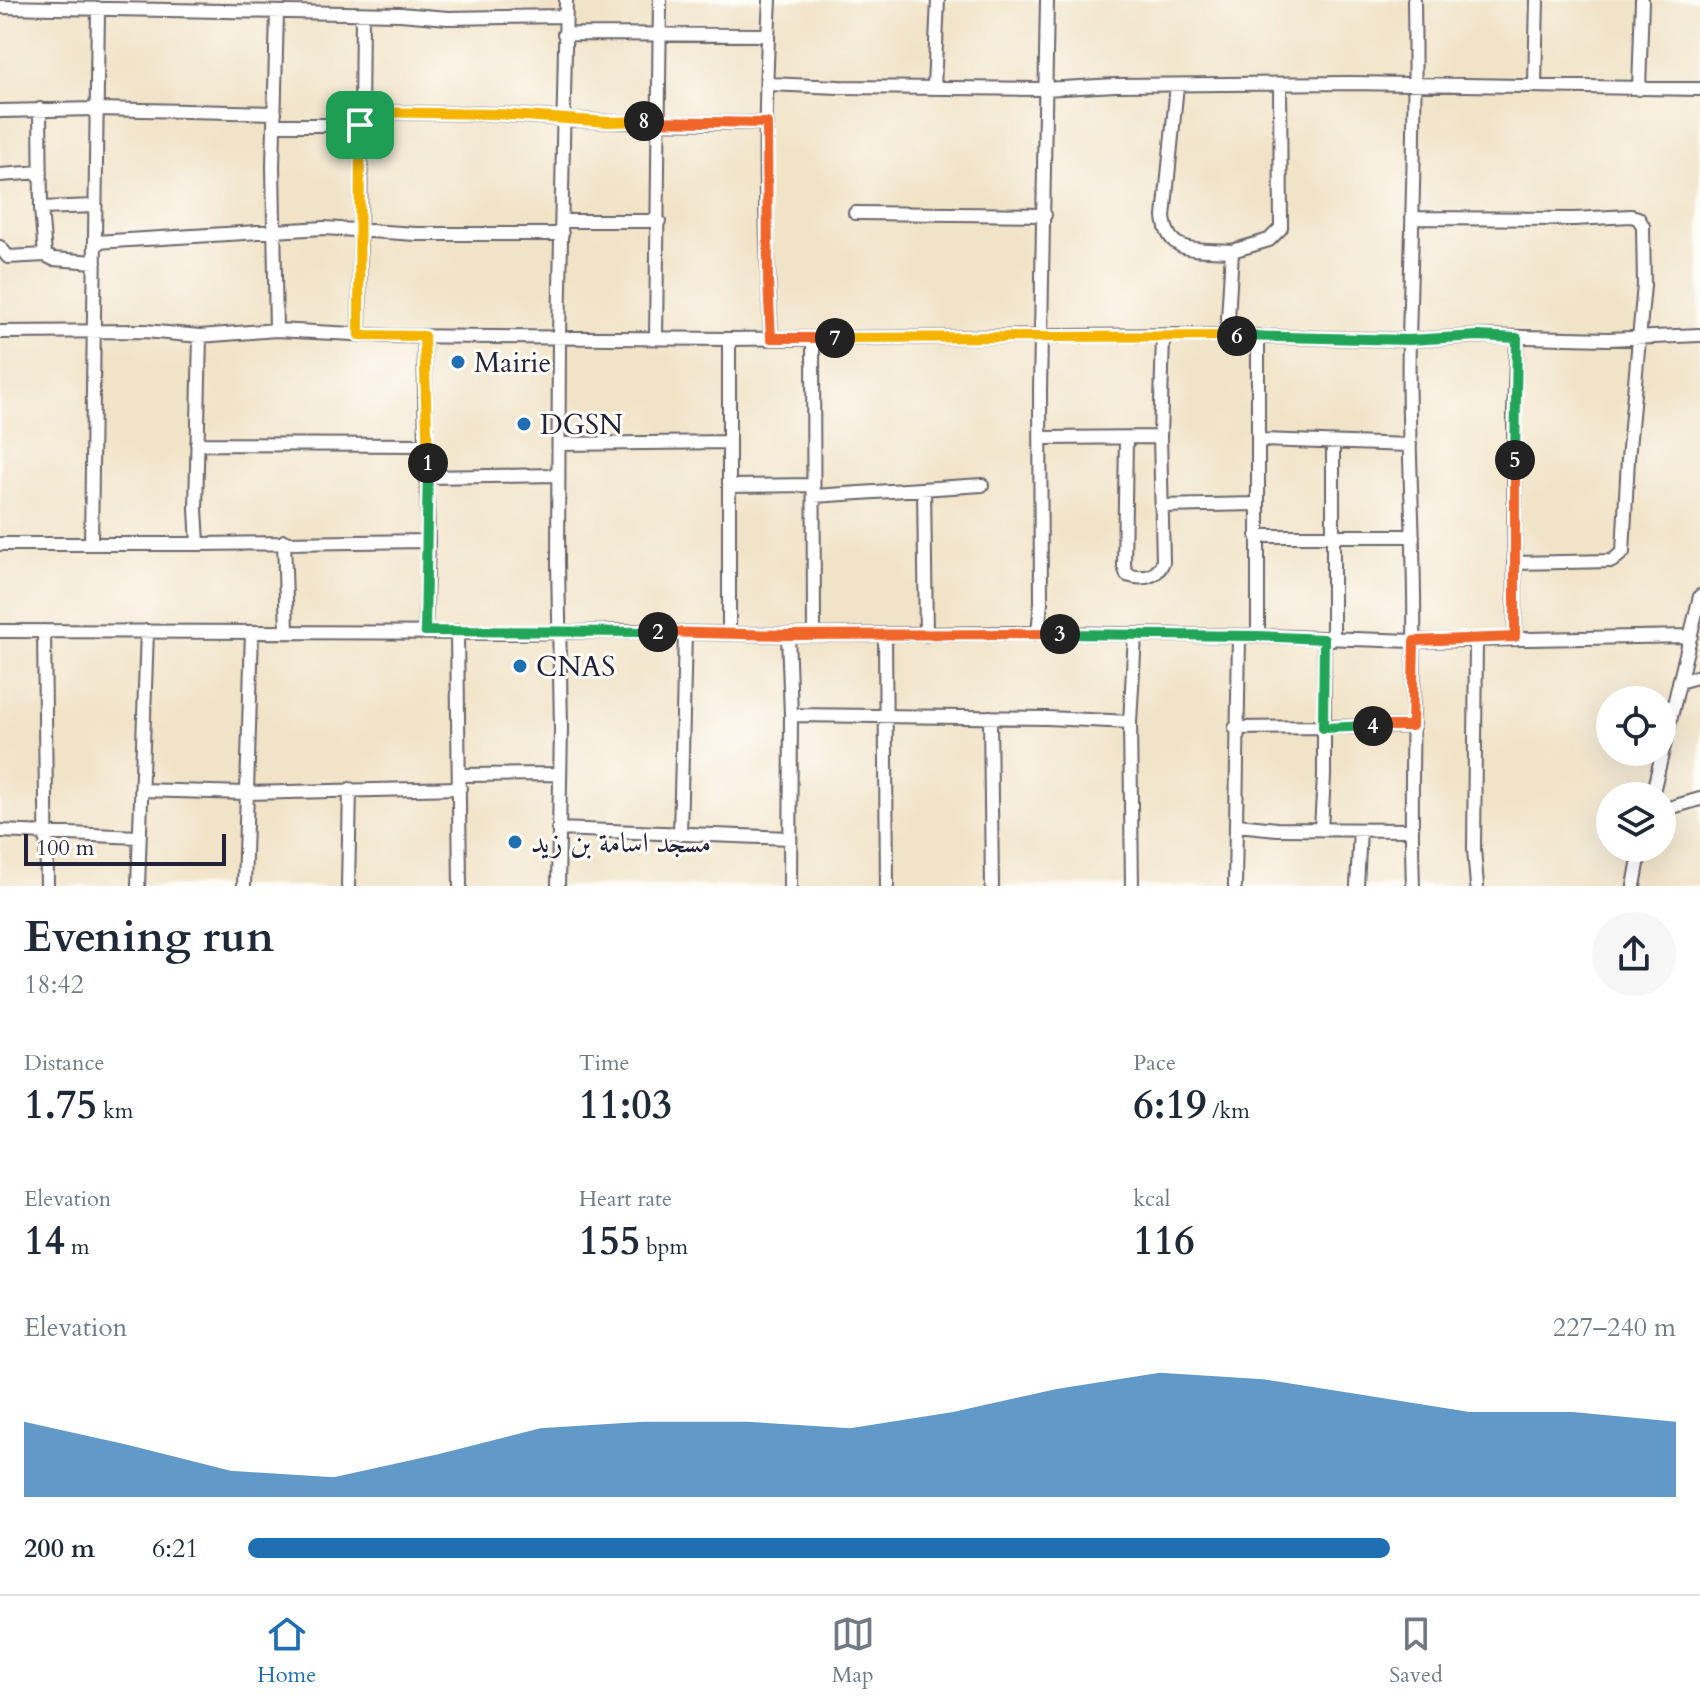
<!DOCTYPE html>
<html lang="en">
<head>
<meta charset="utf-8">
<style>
  body { margin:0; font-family:Cardo,Amiri,serif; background:#f6f6f7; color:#1f2937; height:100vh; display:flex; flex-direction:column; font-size:30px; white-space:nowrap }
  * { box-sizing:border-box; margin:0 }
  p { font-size:26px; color:#747a83 }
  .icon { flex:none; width:44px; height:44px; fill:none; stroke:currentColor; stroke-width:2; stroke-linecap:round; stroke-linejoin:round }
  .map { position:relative; height:886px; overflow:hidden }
  .details { display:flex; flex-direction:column; background:#fff; flex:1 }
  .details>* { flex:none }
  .buttons { position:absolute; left:1596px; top:686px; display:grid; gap:16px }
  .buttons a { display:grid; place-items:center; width:80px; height:80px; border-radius:50%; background:#fff; box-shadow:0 8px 32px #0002; font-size:40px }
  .scale { position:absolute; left:24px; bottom:20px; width:202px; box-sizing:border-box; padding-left:8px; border:4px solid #22223b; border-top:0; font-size:22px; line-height:28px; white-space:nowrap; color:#22223b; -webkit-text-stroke:6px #fdfcf7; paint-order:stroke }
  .pin { position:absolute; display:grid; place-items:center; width:68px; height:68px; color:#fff; margin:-34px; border-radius:16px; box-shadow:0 4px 12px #0006 }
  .km { position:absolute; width:40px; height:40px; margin:-20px; border-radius:50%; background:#222; color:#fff; font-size:22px; line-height:40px; text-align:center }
  .round { display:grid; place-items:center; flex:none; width:84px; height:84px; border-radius:42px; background:#f6f6f7 }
  .head { display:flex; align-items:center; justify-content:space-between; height:136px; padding:0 24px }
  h1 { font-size:44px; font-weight:700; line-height:60px }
  .stats { display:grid; grid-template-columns:repeat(3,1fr); gap:12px; height:136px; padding:8px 24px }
  .stats div { display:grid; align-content:center }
  .stats b { font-size:40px; font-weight:700 }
  .stats small { font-size:22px; font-weight:400 }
  .stats p { font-size:22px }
  .chart { height:224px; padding:16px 24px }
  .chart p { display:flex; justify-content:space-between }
  .chart svg { width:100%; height:144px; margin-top:8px; fill:#1f6fb2; opacity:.7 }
  ul { padding:0 24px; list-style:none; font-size:26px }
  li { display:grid; grid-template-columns:128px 96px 1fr; align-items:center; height:60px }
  li i { height:20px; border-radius:10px; background:#1f6fb2 }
  .tabs { display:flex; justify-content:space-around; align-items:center; height:112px; border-top:2px solid #e0e1e3; background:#fff; font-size:22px; color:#747a83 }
  .tabs a { display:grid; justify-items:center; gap:4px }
  .tabs .on { color:#1f6fb2 }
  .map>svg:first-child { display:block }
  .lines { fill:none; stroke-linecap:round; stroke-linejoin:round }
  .minor-casing { stroke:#6a666c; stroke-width:16 }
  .minor { stroke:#fff; stroke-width:12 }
  .split-1-casing { stroke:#fff; stroke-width:16 }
  .split-2-casing { stroke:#fff; stroke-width:16 }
  .split-3-casing { stroke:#fff; stroke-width:16 }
  .split-4-casing { stroke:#fff; stroke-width:16 }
  .split-5-casing { stroke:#fff; stroke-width:16 }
  .split-6-casing { stroke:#fff; stroke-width:16 }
  .split-7-casing { stroke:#fff; stroke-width:16 }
  .split-8-casing { stroke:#fff; stroke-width:16 }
  .split-9-casing { stroke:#fff; stroke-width:16 }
  .split-1 { stroke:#f5b400; stroke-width:10 }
  .split-2 { stroke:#22a559; stroke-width:10 }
  .split-3 { stroke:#f0652b; stroke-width:10 }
  .split-4 { stroke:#22a559; stroke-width:10 }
  .split-5 { stroke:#f0652b; stroke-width:10 }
  .split-6 { stroke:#22a559; stroke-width:10 }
  .split-7 { stroke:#f5b400; stroke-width:10 }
  .split-8 { stroke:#f0652b; stroke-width:10 }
  .split-9 { stroke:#f5b400; stroke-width:10 }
  .poi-dot { fill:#1f6fb2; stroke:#fdfcf7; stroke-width:3 }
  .labels { text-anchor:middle; stroke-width:6; stroke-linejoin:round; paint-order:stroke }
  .poi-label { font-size:28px; fill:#22223b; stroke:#fdfcf7; text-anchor:start }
</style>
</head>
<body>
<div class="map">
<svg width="1700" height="886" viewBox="0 0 1700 886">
  <rect width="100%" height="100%" fill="#fdfcf7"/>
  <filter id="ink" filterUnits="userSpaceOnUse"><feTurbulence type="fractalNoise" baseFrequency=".0125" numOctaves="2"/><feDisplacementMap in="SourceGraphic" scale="16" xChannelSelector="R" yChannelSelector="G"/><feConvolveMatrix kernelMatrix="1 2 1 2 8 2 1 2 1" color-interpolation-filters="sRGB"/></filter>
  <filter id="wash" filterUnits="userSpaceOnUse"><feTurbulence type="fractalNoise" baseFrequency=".006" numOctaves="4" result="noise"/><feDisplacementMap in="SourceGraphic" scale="32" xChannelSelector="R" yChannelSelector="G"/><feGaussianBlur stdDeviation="1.8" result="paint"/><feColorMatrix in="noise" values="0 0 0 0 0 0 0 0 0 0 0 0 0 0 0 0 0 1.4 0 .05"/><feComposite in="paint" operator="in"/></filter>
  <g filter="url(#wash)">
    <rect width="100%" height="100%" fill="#f1e3c7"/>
  </g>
  <g filter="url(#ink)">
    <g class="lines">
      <defs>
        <path id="minor" d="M 770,0 C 763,112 765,226 771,338
          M 0,7 L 400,14 L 448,18 L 564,16
          M 564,34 L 768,35
          M 768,84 L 839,87 L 1044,89 L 1116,85 L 1352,83 L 1700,89
          M 1535,84 L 1537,0
          M 1177,85 L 1164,217 C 1168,257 1200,248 1232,251
          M 934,87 L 938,0
          M 1639,89 L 1642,0
          M 40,109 L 41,208 L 45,255 L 53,259 L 95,262
          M 0,111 L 97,109 L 275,113
          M 361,112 L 497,114 L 609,122 L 767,123
          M 275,125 L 360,125
          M 0,175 L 41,172
          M 41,208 L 95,206
          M 855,213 L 1045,215
          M 1412,218 L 1574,219 L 1631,216 L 1638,218 L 1643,226 L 1644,285 L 1628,459 L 1623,552 L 1612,561 L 1514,563
          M 562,221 L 659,221
          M 96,242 L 324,228 L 416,234 L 562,234
          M 0,247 L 8,257 L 45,255
          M 276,330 L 273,166 L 277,12
          M 0,332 L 145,331 L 200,336 L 276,330 L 392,336 L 729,339 L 1194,335 L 1409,340 L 1478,336 L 1608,339 L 1700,335
          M 359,335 L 362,14
          M 424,336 L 426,445
          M 1227,336 L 1232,251 L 1269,240 L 1281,228 L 1280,85
          M 656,337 L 660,0
          M 813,339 L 814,634
          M 1042,438 L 1160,437
          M 1126,438 L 1124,566 L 1127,575 C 1143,580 1157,578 1163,562 L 1160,437 L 1163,337
          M 1258,440 L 1410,445
          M 197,444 L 426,445 L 428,541 L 198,544
          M 560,444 L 729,442
          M 427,477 L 558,475
          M 730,486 L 813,485
          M 924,489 L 926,635
          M 814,496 L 982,485
          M 1161,506 L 1256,504
          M 1257,536 L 1413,536
          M 284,541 L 287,631
          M 0,544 L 198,544 L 196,509 L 200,336
          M 91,544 L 98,8
          M 0,631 L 514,633 L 624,631 L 788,635 L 1038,633 L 1258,636 L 1414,641 L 1691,636
          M 44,631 L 47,886
          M 425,631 L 428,541
          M 457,631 L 460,886
          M 1038,633 L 1041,602 L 1040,391 L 1047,0
          M 729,634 L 729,339
          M 788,635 L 791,715 L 790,886
          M 885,635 L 887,886
          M 1258,636 L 1258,336
          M 1515,637 L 1514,413 L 1517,338
          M 1333,639 L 1333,443
          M 1476,640 L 1474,849 L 1477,886
          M 1679,682 L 1700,676
          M 791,715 L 1047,718 L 1130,722
          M 990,717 L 992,886
          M 1235,728 L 1412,726
          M 460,775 L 560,774
          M 141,790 L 246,793 L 460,788
          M 1652,796 L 1700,596
          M 1662,810 L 1700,799
          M 1237,825 L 1277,829 L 1411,830
          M 558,829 L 789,838
          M 1321,829 L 1324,776 L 1324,639
          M 0,831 L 139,837
          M 680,835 L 685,633
          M 138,886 L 147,631
          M 244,886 L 252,632
          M 348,886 L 350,789
          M 558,886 L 561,729 L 558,562 L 559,336 L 566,0
          M 1132,886 L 1130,722 L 1135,636
          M 1235,886 L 1239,636
          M 1357,886 L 1360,830
          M 1413,886 C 1410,805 1413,724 1414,643 C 1416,542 1406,441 1409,340 C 1412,227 1416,113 1414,0
          M 1634,886 L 1641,848"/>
      </defs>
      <use href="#minor" class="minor-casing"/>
      <use href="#minor" class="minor"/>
    </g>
  </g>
  <g class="lines" filter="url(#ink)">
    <defs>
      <path id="split-1" d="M 360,125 L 359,335 L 424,336 L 428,463"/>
      <path id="split-2" d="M 428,463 L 425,631 L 658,632"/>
      <path id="split-3" d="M 658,632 L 788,635 L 1060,634"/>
      <path id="split-4" d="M 1060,634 L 1258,636 L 1324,639 L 1323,728 L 1373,726"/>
      <path id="split-5" d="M 1373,726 L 1412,726 L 1414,641 L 1515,637 L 1515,460"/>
      <path id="split-6" d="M 1237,336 L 1409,340 L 1478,336 L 1517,338 L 1515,460"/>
      <path id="split-7" d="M 835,338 L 1237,336"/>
      <path id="split-8" d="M 644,121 L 767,123 L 768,281 L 771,338 L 835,338"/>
      <path id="split-9" d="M 360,125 L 361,112 L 497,114 L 609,122 L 644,121"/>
    </defs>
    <use href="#split-1" class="split-1-casing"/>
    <use href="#split-2" class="split-2-casing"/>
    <use href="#split-3" class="split-3-casing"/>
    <use href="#split-4" class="split-4-casing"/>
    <use href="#split-5" class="split-5-casing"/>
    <use href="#split-6" class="split-6-casing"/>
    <use href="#split-7" class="split-7-casing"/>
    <use href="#split-8" class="split-8-casing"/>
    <use href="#split-9" class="split-9-casing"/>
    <use href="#split-1" class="split-1"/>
    <use href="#split-2" class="split-2"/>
    <use href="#split-3" class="split-3"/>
    <use href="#split-4" class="split-4"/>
    <use href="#split-5" class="split-5"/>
    <use href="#split-6" class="split-6"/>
    <use href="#split-7" class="split-7"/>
    <use href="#split-8" class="split-8"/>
    <use href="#split-9" class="split-9"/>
  </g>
  <g class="poi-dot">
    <circle cx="458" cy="362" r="8"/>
    <circle cx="524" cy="424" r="8"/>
    <circle cx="520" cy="666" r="8"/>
    <circle cx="515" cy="842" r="8"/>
  </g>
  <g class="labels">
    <g class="poi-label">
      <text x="474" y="372">Mairie</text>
      <text x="540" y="434">DGSN</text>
      <text x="536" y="676">CNAS</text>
      <text x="531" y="852">مسجد اسامة بن زيد</text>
    </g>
  </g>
</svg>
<div class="buttons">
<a><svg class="icon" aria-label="locate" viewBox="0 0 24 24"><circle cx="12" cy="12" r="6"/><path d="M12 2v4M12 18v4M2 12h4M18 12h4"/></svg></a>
<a><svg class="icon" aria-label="layers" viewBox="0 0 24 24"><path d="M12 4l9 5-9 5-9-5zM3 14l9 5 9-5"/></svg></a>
</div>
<div class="scale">100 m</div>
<div class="pin" style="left:360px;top:125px;background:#1e9e55"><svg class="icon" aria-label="arrive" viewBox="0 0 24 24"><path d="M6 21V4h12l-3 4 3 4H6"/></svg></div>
<b class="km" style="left:428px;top:463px">1</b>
<b class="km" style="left:658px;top:632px">2</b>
<b class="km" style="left:1060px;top:634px">3</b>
<b class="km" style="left:1373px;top:726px">4</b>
<b class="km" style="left:1515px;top:460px">5</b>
<b class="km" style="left:1237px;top:336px">6</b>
<b class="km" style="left:835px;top:338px">7</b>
<b class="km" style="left:644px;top:121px">8</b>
</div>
<section class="details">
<div class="head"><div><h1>Evening run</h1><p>18:42</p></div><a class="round"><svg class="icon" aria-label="share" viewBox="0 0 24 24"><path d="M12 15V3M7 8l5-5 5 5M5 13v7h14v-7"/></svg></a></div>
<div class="stats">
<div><p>Distance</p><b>1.75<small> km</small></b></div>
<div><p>Time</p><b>11:03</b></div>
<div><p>Pace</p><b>6:19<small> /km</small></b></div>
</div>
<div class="stats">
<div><p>Elevation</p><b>14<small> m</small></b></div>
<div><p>Heart rate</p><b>155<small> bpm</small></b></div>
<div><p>kcal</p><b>116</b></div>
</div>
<div class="chart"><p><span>Elevation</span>227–240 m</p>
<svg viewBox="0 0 160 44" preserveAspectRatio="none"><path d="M0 44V21L10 28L20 36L30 38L40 31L50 23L60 21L70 21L80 23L90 18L100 11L110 6L120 8L130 13L140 18L150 18L160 21V44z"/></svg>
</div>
<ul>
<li><b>200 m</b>6:21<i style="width:80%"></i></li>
</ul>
</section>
<nav class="tabs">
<a class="on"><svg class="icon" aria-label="home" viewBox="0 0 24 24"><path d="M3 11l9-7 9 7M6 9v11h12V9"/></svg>Home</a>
<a><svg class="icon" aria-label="map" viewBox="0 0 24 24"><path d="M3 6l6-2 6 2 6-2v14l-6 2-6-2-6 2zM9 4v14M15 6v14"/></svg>Map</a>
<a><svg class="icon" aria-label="saved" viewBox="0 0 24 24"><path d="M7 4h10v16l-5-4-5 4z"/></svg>Saved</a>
</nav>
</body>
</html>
